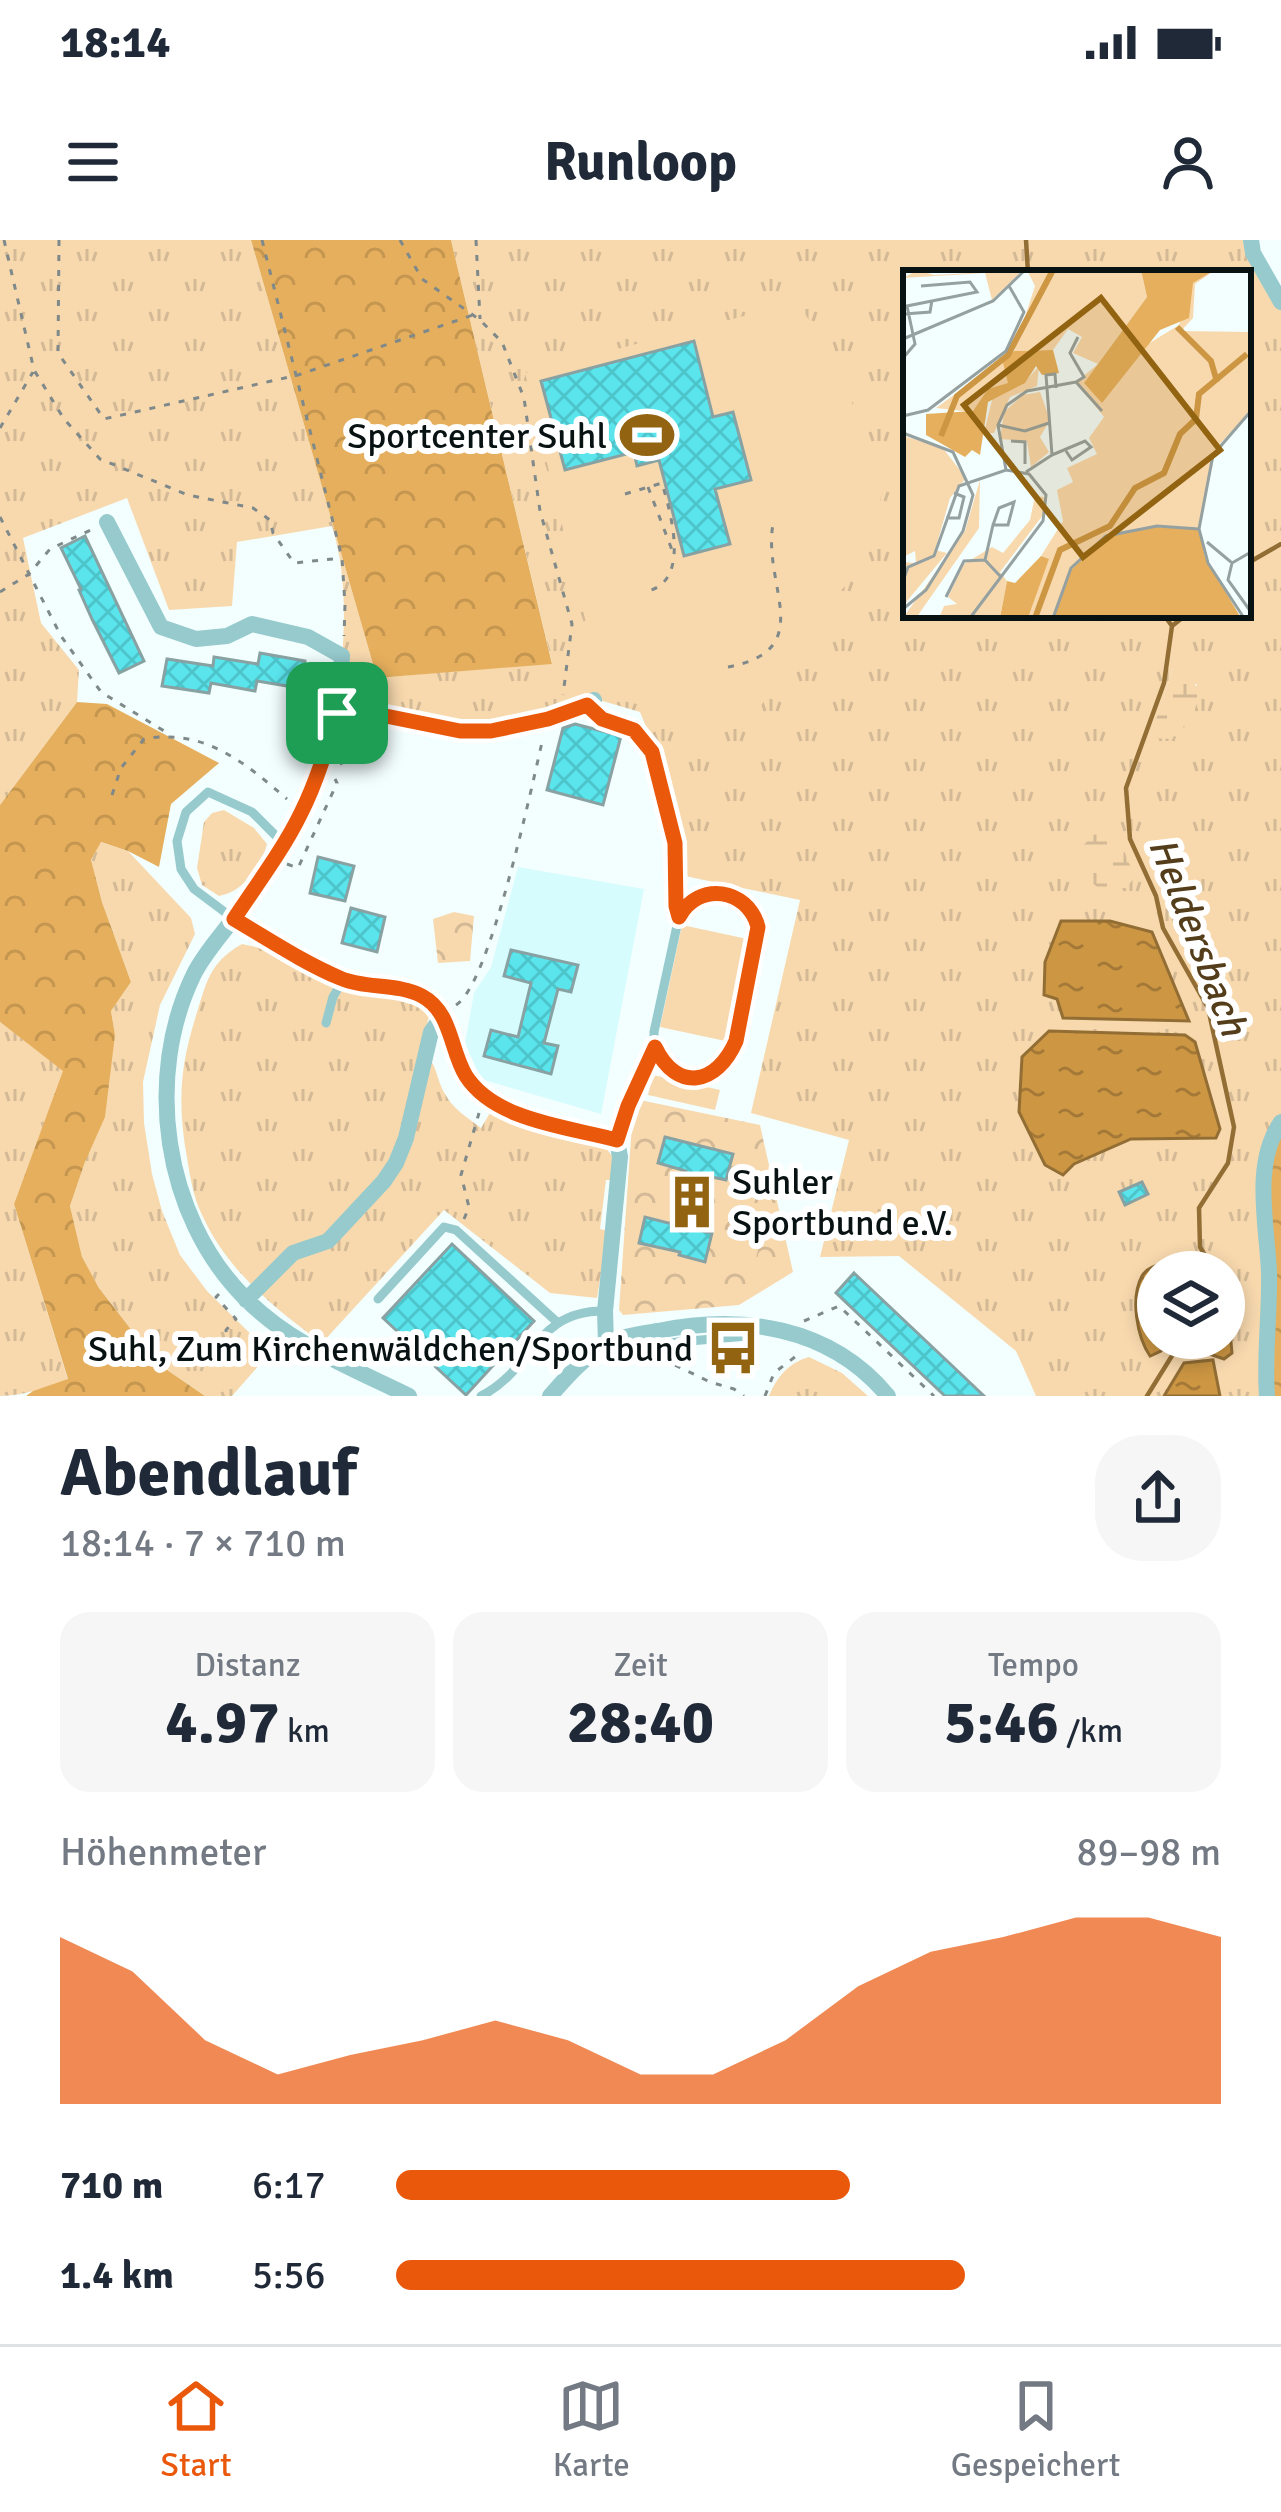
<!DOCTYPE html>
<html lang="de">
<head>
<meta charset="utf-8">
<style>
  body { margin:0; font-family:Signika,sans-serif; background:#f6f6f7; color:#1f2937; height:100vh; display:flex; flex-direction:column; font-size:45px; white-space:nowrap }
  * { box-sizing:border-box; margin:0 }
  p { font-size:39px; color:#747a83 }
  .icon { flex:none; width:66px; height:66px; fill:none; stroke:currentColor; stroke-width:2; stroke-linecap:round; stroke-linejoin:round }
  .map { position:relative; height:1156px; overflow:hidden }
  .details { display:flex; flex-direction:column; background:#fff; flex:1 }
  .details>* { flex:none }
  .buttons { position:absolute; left:1137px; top:1011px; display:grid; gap:24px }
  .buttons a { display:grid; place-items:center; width:108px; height:108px; border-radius:50%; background:#fff; box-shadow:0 6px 18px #0003; font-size:60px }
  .pin { position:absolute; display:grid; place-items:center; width:102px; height:102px; color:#fff; margin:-51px; border-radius:24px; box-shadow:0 6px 18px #0006 }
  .round { display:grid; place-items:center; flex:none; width:126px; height:126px; border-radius:48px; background:#f6f6f7 }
  .summary { display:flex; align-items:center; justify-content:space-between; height:204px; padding:0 60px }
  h1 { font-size:66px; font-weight:700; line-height:90px }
  .stats { display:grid; grid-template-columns:repeat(3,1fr); gap:18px; height:204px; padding:12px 60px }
  .stats div { display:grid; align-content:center; border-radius:30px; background:#f6f6f7; text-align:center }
  .stats b { font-size:60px; font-weight:700 }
  .stats small { font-size:33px; font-weight:400 }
  .stats p { font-size:33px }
  .chart { height:336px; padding:24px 60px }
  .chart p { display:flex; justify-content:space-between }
  .chart svg { width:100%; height:216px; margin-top:12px; fill:#ea580c; opacity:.7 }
  ul { padding:0 60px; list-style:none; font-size:39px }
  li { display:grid; grid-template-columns:192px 144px 1fr; align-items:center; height:90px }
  li i { height:30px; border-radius:15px; background:#ea580c }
  .status { display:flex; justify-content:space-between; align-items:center; height:84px; padding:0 60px; background:#fff; direction:ltr }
  .status svg { height:33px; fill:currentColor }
  header { display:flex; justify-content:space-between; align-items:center; height:156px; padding:0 60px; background:#fff; font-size:54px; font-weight:700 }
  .tab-bar { display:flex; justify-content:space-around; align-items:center; height:168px; border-top:3px solid #e0e1e3; background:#fff; font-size:33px; color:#747a83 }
  .tab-bar a { display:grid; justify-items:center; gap:6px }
  .tab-bar .on { color:#ea580c }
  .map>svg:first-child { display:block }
  .built { fill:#d7fcfe }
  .grass { fill:url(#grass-tufts); fill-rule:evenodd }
  .forest { fill:url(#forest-crowns) }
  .wetland { fill:url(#wetland-marsh) }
  .park { fill:url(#park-crowns) }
  .garden { fill:#f8d9ae }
  .water { fill:url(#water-ripples); stroke:#926e35; stroke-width:3 }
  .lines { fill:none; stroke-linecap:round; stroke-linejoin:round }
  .stream { stroke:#926e35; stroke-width:4.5 }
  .building { fill:url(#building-cross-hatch); stroke:#88a1a2; stroke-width:3 }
  .path { stroke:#7f898a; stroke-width:3; stroke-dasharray:6 9; stroke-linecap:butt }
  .service { stroke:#96cacd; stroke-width:9 }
  .minor { stroke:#96cacd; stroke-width:16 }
  .route-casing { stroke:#fff; stroke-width:24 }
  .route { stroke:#ea580c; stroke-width:15 }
  .labels { text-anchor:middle; stroke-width:12; stroke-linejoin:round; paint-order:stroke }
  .poi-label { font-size:36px; fill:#091213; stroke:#fff; text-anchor:end }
  .water-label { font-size:39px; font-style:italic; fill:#543d1a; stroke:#fff }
  .inset-river { fill:none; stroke:#cc9643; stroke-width:6 }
  .inset-road { fill:none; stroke:#95a0a0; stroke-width:3 }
  .view { fill:#926411; fill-opacity:0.15; stroke:#926411; stroke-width:6 }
  .inset-edge { fill:none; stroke:#091213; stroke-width:6 }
</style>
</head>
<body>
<div class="status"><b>18:14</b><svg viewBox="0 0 49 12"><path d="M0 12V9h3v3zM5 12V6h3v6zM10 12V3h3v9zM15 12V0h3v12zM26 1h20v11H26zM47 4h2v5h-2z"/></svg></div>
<header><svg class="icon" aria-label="menu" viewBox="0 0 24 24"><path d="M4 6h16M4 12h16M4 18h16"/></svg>Runloop<svg class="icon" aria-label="person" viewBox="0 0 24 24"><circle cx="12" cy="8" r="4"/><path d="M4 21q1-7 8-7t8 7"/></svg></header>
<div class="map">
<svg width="1281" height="1156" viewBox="0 0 1281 1156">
  <defs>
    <pattern id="grass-tufts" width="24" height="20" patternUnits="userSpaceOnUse" patternTransform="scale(3)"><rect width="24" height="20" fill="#f8d9ae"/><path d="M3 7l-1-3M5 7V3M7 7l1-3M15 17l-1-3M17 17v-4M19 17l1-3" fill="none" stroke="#d3b995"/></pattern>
    <pattern id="forest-crowns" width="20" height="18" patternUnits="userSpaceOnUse" patternTransform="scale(3)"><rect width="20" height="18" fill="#e6af5d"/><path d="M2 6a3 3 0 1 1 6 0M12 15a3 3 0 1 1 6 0" fill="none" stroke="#c49650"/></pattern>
    <pattern id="wetland-marsh" width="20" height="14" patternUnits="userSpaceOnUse" patternTransform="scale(3)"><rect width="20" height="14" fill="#f8d9ae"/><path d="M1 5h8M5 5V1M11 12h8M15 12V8" fill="none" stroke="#d3b995"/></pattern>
    <pattern id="park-crowns" width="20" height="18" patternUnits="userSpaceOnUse" patternTransform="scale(3)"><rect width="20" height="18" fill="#f8d9ae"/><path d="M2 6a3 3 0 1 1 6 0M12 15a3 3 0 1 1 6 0" fill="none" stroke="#d3b995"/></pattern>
    <pattern id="water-ripples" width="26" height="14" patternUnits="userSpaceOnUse" patternTransform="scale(3)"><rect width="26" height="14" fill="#cc9643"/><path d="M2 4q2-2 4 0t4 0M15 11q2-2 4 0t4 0" fill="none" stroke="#a47937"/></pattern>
    <pattern id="building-cross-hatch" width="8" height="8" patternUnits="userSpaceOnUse" patternTransform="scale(3)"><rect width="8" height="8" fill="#5ae5ed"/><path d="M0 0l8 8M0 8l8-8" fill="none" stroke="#4dc3ca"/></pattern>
  </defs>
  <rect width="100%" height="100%" fill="#f3fefe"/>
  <path class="built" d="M 518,627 L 644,649 L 601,874 L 481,839 L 465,803 L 474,753 L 491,727 Z"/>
  <path class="grass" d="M 0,0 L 251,0 L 377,438 L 552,423 L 451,0 L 1251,0 L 1281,62 L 1281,882 L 1267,1156 L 1036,1156 L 1016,1111 L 899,1016 L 820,1017 L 849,900 L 751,873 L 800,660 L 680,635 L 675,556 L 640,472 L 589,457 L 491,491 L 337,473 C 343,410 351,348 332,286 L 237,302 L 232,366 L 169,370 L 127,258 L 23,298 L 41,383 L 79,430 L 77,462 L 0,565 ZM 906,33 L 1248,33 L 1248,375 L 906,375 ZM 1173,428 L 1197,445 L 1151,497 ZM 1152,693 L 1188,781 L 1063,778 L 1057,759 L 1044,754 L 1045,722 ZM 1033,807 L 1215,898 L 1131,899 L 1074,924 L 1019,872 L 1022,817 ZM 1158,1032 L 1224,1032 L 1224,1098 L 1158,1098 Z
    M 224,570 L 254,588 L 267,604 C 261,627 244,651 219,656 L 202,645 L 197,628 L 204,582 L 212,573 Z
    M 100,602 L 128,611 L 191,678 L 195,694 L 160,765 L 143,842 L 144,883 L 152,934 L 162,971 L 180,1015 L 207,1051 L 270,1113 L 232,1156 L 205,1156 L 157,1123 L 99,1048 L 82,1018 L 70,966 L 85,922 L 115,796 L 111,771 L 131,742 L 102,662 L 91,621 Z
    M 242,704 L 260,708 L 320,740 L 352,752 L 381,755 L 430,770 L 422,812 C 437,821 436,839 445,854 C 453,869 468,878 481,888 L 490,873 L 510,882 L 594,901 L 606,908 L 616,921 L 613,940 L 606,940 L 600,989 L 608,991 L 597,1058 L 550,1053 L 444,970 L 322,1103 C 275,1069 228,1031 203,977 C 192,956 189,929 185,906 C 178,859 181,824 195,779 C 206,745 208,723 242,704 Z
    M 0,782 L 64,831 L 14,964 L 68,1140 C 44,1147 25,1156 0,1156 Z
    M 809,1117 L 842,1133 L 868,1156 L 769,1156 C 777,1137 788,1123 809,1117 Z"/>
  <path class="forest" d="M 251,0 L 451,0 L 552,424 L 377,438 Z
    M 77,462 L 107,464 L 219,523 L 171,564 L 159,627 L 128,611 L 101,602 L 91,620 L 102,662 L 131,742 L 111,771 L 115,795 L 105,877 L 85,922 L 70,966 L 82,1017 L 99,1048 L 157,1123 L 205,1156 L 26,1156 L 33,1151 L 68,1139 L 14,964 L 63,831 L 0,782 L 0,565 Z
    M 1281,882 L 1281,1156 L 1267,1156 L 1264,948 Z"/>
  <path class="wetland" d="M 1181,422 C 1208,453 1199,472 1174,499 L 1150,498 L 1173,428 Z
    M 1106,593 L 1118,597 L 1135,637 L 1126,648 L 1098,648 L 1081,632 L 1081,608 L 1093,595 Z"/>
  <path class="park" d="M 454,672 L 474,676 L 470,721 L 438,723 L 433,679 Z
    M 640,860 L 760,885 L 793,1032 L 739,1065 L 623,1075 L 619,1070 L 632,884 Z"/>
  <path class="garden" d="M 798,62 L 839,130 L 883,241 L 877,282 L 848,342 L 825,371 L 746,488 L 573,450 L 587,387 L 525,133 Z
    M 682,685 L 752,700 L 730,802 L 660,787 Z
    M 653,835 L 720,850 L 715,870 L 648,855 Z
    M 738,967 L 767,974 L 756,1018 L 727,1011 Z"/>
  <path class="water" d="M 1061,681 L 1110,681 L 1152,692 L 1189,781 L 1063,778 L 1057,759 L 1044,755 L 1045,722 Z
    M 1049,791 L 1185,795 L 1195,802 L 1220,889 L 1216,898 L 1131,899 L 1074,924 L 1063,935 L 1045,925 L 1019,872 L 1022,817 Z
    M 1178,1018 L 1189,1032 L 1158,1032 L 1158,1098 L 1170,1098 L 1161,1111 L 1150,1116 C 1137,1097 1130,1058 1142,1036 C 1148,1025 1167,1023 1178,1018 Z
    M 1224,1055 L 1228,1069 L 1232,1113 L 1224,1119 L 1189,1107 L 1195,1098 L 1224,1098 Z
    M 1213,1120 L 1220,1156 L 1164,1156 L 1184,1123 Z"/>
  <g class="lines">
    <path class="stream" d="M 1026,0 L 1028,33
      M 1248,323 L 1281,304
      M 1164,375 L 1172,386 L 1164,443 L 1126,548 L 1130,599 L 1156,656 L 1163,688 L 1208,768 L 1234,887 L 1228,923 L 1199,968 L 1200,1007 L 1215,1032
      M 1172,386 L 1186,375
      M 1147,1156 L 1183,1098"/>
  </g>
  <path class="building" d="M 694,101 L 713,177 L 733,172 L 751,240 L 715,249 L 730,304 L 684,316 L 659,220 L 637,226 L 634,212 L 565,230 L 541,141 Z
    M 85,296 L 144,421 L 119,433 L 92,379 L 79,350 L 81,349 L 61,308 Z
    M 260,413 L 305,421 L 302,446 L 325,450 L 317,496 L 291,491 L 299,448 L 257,441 L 255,451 L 211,443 L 209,453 L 162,446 L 167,419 L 213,426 L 214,417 L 258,424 Z
    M 575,484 L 621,496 L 603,565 L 547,550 L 563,488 Z
    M 318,617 L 354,626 L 345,661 L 310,653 Z
    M 351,668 L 385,677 L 377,712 L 342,703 Z
    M 511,710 L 578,725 L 571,752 L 558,749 L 544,803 L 558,806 L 551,834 L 484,816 L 491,790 L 518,797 L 531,743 L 504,736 Z
    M 665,897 L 733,914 L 726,940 L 712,937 L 698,990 L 712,993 L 705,1022 L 679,1015 L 680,1012 L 639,1003 L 645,977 L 672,984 L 686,931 L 658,923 Z
    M 1142,942 L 1148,954 L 1125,965 L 1119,952 Z
    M 452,1004 L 534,1081 L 466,1155 L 383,1078 Z
    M 854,1033 L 963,1136 L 984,1156 L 945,1156 L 836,1053 Z"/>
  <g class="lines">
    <path class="path" d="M 4,0 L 34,130 L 64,179 L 100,219 L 188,255 L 253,268 L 270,280 L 273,293 L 294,323 L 342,318
      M 59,0 L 58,113 L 104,179 L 298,135 L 473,75
      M 262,0 L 342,318 L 345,365 L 344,396
      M 400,0 L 422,39 L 480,80 L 502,102 L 524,158 L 540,271 L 572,384 L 563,455
      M 476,0 L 480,79
      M 0,188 L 33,132
      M 648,247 L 672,310
      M 625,254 L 662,243 C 670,271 690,337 651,350
      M 0,277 L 61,396 L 101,452 L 169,494
      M 0,352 L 29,334 L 50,309 L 95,288
      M 728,427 C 819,410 762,346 773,284
      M 340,524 L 346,521 L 356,490
      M 112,555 L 121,528 L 144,499 C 204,488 244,522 287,559
      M 287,624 L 298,628 L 337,543 L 335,539
      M 456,765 C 490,745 532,545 543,498
      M 464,979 L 469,967 L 461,935 L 479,873
      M 219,1054 L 216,1057 L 236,1079 L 226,1090 L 227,1105
      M 804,1081 L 839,1066 L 934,1156
      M 648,1112 L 710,1142 L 734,1149 L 744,1156
      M 765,1156 L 774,1133 L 800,1113"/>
    <path class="service" d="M 587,465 L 602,479 L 634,490 L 652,512 L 675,603 L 676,666 L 679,677
      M 234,679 L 194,649 L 181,629 L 177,601 L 186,572 L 208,552 L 252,572 L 284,604
      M 326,783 L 333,757 L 343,740
      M 617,900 C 626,872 656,817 654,792 L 678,681 L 684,668 L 711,652 C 734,653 752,665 758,687 L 736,801 C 717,845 677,852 655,807
      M 378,1059 L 444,987 L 456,990 L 557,1082
      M 652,1092 L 667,1103 L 747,1096 L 760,1088
      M 481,1156 C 534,1130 534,1070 605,1071"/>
    <path class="minor" d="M 1251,0 L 1253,13 L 1281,62
      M 107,282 L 161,387 L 196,399 L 227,396 L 252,384 L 308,397 L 342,416 C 341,434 340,453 337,471 C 325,544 282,607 242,667 C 227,689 206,710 194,734 C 144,836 163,976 245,1058 C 290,1104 352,1128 409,1156
      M 337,473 C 381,473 416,485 458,491 C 495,495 564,481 594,460
      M 234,679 C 268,699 304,723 340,738 C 365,749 398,743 422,756 C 459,775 451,831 484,857 C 516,882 577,889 617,900 L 620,917 L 605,1071 L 606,1104
      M 246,1060 L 293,1013 L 328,1001 L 384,941 L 396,923 L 406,898 L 431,792 L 443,775
      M 550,1156 C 566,1138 583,1118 604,1106 C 621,1096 639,1094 658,1091 C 742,1074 830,1086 888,1156
      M 1267,1156 C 1264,1115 1270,1073 1269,1032 C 1267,984 1252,924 1281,882"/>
  </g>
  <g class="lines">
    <defs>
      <path id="route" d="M 587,465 L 602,479 L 634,490 L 652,512 L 675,603 L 676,666 L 679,677 C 698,641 748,648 758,687 L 736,801 C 717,845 677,853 655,807 L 628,866 L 617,900 C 569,887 495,881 466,836 C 450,810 452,772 422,756 C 398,743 365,749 340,738 C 304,723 268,699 234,679 C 257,644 283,610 301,573 C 317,541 327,507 337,473 L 371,473 L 460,491 L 491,491 L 548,479 Z"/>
    </defs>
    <use href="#route" class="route-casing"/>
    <use href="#route" class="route"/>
  </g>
  <defs>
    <symbol id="stadium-bare" viewBox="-9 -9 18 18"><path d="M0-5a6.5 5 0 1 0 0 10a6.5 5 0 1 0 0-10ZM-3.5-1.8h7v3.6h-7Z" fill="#926411" stroke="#fff" stroke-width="2.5" paint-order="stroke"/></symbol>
    <symbol id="building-bare" viewBox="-9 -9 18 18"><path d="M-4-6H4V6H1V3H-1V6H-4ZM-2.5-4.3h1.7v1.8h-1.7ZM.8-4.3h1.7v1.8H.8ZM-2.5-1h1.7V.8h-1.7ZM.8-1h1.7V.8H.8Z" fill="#926411" stroke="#fff" stroke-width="2.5" paint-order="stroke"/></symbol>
    <symbol id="bus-bare" viewBox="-9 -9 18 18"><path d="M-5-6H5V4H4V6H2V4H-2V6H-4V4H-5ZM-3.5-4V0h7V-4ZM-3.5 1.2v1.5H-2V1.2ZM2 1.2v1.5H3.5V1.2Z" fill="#926411" stroke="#fff" stroke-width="2.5" paint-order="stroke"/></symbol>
  </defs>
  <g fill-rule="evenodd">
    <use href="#stadium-bare" x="609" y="157" width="76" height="76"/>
    <use href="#building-bare" x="654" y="924" width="76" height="76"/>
    <use href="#bus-bare" x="695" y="1070" width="76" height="76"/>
  </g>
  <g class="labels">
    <g class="poi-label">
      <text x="607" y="208">Sportcenter Suhl</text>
      <text x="732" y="954" text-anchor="start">Suhler<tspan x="732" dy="41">Sportbund e.V.</tspan></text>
      <text x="693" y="1121">Suhl, Zum Kirchenwäldchen/Sportbund</text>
    </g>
    <g class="water-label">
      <text transform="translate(1199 696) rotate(69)" y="14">Heldersbach</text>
    </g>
  </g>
  <g transform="translate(903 30)">
    <rect width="348" height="348" fill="#f3fefe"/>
    <path d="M 15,0 L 31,5 L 120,0 L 89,30 L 82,3 L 0,8 ZM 124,0 L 238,0 L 244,27 L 181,113 L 276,55 L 290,13 L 312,0 L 292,14 L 290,48 L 278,61 L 348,62 L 348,141 L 313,178 L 296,259 L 151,348 L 125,348 L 145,290 L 138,286 L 160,251 L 154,220 L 170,212 L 164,198 L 194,184 L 186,168 L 201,147 L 173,112 L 195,94 L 170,83 L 179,67 L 165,59 L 150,80 L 111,81 L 106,113 L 69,142 L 33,138 L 111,81 L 132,16 ZM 136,96 L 134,116 L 107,127 L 91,163 L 81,163 L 90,126 L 122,112 ZM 137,122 L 147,150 L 137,167 L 146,182 L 128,197 L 124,171 L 97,169 L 101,142 L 120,125 ZM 0,166 L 39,177 L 63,208 L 47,228 L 32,280 L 44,283 L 0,336 L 0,292 L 13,293 L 12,281 L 0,287 ZM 77,210 L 76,258 L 13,348 L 0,348 L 62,261 ZM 132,226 L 141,227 L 140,245 L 97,302 L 104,311 L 97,348 L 36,348 L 41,336 L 54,334 L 45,327 L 61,294 L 89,277 L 100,283 L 127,250 Z" fill="#f8d9ae"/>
    <path d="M 238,0 L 312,0 L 290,13 L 286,48 L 257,60 L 199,133 L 181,113 L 244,27 ZM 150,80 L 156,103 L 139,105 L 133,96 L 122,113 L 85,132 L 77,185 L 69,180 L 62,187 L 23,165 L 23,144 L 70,141 L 85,119 L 105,113 L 100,93 L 111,81 ZM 245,257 L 296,259 L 302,287 L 338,348 L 151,348 L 168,300 L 203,266 ZM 138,286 L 146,289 L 125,348 L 97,348 L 104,311 L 112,313 Z" fill="#e6af5d"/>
    <path d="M 231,103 L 265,129 L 251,155 L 209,162 L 198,138 Z" fill="#f8d9ae"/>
    <path class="inset-river" d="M 274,57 L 308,91 L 314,112M 38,166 L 54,126 L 105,85 L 150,0M 132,348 L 157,280 L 207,256 L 232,218 L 261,203 L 277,164 L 293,149 L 296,124 L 344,84"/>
    <path class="inset-road" d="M 1,44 L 27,42 L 29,30M 175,67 L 167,83 L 181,107 L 173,112 L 199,141M 0,69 L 90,31 L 122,0M 348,75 L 348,127M 0,88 L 12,74 L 4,36 L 74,22 L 67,12 L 18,16M 0,146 L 25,140 L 103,81 L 121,42 L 106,16M 95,155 L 122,161 L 146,153M 0,163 L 50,182 L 70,225 L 60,261 L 23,320 L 0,339M 108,171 L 122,172 L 122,194M 149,185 L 182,171 L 188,177 L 169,190 L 163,181M 103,200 L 95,155 L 104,135 L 124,121 L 173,112M 123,202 L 149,185 L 143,105 L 152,104 L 153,118M 43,248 L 56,248 L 61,227 L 51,223M 304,272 L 329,293 L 348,282M 82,290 L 90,255 L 105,255 L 111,232 L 96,238 L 90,255M 329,293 L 325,310 L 348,342M 0,311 L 5,297 L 31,286 L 56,216 L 103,200 L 126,204 L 143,225 L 140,251 L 67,348M 43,327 L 61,291 L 82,290 L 97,306M 150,348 L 168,298 L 203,266 L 254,256 L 296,259M 341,348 L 305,293 L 296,259 L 310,185 L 348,141"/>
    <path class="view" d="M 198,28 L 317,180 L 180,287 L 61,135 Z"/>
    <rect width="348" height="348" class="inset-edge"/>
  </g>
</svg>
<div class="buttons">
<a><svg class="icon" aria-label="layers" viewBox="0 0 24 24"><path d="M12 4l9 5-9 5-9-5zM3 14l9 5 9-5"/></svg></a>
</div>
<div class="pin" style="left:337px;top:473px;background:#1e9e55"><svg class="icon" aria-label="arrive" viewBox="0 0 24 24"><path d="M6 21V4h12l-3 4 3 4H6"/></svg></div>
</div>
<section class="details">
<div class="summary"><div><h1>Abendlauf</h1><p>18:14 · 7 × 710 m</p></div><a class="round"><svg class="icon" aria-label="share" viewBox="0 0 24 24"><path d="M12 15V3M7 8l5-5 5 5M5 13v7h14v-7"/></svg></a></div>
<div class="stats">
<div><p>Distanz</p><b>4.97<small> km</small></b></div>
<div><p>Zeit</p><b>28:40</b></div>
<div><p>Tempo</p><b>5:46<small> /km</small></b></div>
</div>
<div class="chart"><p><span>Höhenmeter</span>89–98 m</p>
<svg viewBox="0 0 160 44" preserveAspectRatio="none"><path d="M0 44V10L10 17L20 31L30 38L40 34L50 31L60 27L70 31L80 38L90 38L100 31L110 20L120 13L130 10L140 6L150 6L160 10V44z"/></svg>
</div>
<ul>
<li><b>710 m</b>6:17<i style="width:55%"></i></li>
<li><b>1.4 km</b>5:56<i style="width:69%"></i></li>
</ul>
</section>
<nav class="tab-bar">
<a class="on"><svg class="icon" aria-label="home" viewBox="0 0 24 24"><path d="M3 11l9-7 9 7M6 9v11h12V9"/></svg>Start</a>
<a><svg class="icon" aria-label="map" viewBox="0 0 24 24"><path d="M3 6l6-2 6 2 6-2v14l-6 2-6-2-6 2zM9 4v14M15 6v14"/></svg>Karte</a>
<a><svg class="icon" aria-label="saved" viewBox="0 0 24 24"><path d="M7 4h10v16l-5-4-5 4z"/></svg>Gespeichert</a>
</nav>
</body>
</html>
